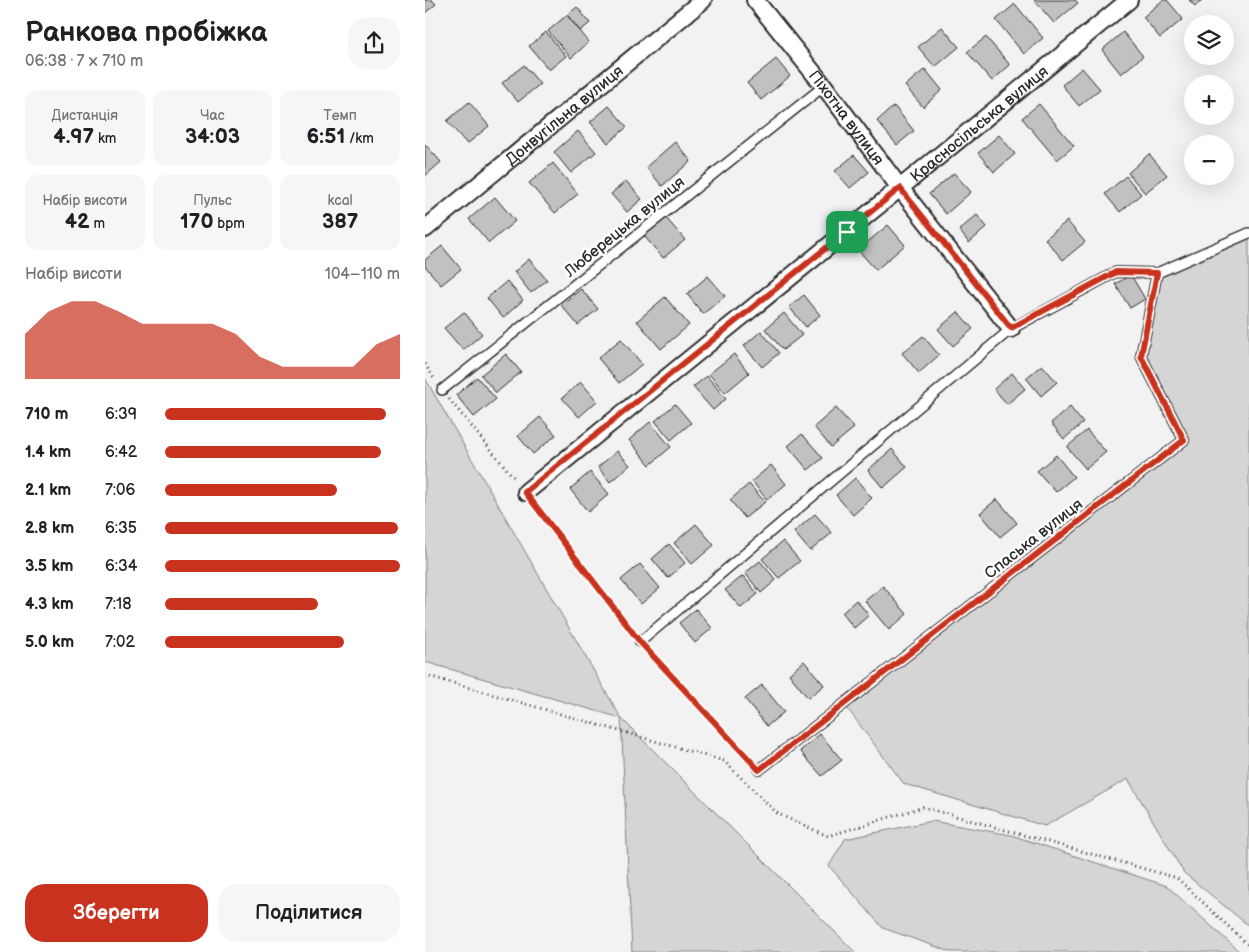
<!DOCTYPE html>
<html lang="uk">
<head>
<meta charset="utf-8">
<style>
  body { margin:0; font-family:"Balsamiq Sans",sans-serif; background:#f6f6f6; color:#202124; height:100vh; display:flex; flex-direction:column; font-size:19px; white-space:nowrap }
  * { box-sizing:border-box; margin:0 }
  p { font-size:16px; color:#757577 }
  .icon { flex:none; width:28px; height:28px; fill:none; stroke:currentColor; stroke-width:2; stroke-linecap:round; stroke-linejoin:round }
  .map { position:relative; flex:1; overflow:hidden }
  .side { display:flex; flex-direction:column; background:#fff; width:425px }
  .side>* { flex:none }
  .fabs { position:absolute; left:759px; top:15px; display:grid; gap:10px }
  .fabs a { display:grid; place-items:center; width:50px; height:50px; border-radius:50%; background:#fff; box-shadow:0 5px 20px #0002; font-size:25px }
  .pin { position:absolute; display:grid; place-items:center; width:42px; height:42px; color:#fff; margin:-21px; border-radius:10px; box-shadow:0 2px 8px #0006 }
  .round { display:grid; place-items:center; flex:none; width:52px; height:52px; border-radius:20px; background:#f6f6f6 }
  .summary { display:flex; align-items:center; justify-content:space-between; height:85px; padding:0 25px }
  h1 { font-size:28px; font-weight:700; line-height:38px }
  .metrics { display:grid; grid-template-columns:repeat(3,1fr); gap:8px; height:85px; padding:5px 25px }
  .metrics div { display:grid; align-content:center; border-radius:12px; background:#f6f6f6; text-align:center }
  .metrics b { font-size:21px; font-weight:700 }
  .metrics small { font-size:14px; font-weight:400 }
  .metrics p { font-size:14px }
  .chart { height:140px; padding:10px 25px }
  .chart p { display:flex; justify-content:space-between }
  .chart svg { width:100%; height:90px; margin-top:5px; fill:#c8321e; opacity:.7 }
  .cta { display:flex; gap:10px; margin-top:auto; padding:10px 25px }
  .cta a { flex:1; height:58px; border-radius:20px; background:#c8321e; color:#fff; font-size:20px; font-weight:700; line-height:58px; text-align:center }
  .cta a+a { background:#f6f6f6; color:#202124 }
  ul { padding:0 25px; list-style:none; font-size:16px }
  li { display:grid; grid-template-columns:80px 60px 1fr; align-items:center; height:38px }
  li i { height:12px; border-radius:6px; background:#c8321e }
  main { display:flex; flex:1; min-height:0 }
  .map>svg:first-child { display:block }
  .green { fill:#d5d5d5; stroke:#808080 }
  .building { fill:#c1c1c1; stroke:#2b2b2b }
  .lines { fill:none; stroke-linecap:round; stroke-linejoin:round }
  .service-casing { stroke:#2b2b2b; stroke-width:12 }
  .minor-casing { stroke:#2b2b2b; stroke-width:20 }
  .path { stroke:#2b2b2b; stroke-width:3; stroke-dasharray:1 4; stroke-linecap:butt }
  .service { stroke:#fff; stroke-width:9 }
  .minor { stroke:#fff; stroke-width:16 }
  .route-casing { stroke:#fff; stroke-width:10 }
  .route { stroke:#c8321e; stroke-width:6 }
  .labels { text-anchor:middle; stroke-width:5; stroke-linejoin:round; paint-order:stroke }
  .street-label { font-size:16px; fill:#2b2b2b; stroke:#fff }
</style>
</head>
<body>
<main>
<section class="side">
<div class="summary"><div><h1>Ранкова пробіжка</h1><p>06:38 · 7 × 710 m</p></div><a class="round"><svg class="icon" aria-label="share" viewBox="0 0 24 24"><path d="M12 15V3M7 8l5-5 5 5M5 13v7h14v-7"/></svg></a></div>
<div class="metrics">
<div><p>Дистанція</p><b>4.97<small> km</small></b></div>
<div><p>Час</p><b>34:03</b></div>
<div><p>Темп</p><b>6:51<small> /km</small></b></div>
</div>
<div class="metrics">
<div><p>Набір висоти</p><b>42<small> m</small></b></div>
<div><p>Пульс</p><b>170<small> bpm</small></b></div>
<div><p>kcal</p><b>387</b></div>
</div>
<div class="chart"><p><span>Набір висоти</span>104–110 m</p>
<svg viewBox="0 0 160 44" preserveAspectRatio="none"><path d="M0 44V22L10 11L20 6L30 6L40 11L50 17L60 17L70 17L80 17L90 22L100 33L110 38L120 38L130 38L140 38L150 27L160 22V44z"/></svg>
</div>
<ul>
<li><b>710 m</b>6:39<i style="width:94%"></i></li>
<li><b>1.4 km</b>6:42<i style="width:92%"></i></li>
<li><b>2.1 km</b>7:06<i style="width:73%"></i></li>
<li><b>2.8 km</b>6:35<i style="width:99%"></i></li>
<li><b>3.5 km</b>6:34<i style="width:100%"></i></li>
<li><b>4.3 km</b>7:18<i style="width:65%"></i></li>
<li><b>5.0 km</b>7:02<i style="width:76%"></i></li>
</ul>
<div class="cta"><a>Зберегти</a><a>Поділитися</a></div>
</section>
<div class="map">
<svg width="824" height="952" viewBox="0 0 824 952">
  <rect width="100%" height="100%" fill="#f2f2f2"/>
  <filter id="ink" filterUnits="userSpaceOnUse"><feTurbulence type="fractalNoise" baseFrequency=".02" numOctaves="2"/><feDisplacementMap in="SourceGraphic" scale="10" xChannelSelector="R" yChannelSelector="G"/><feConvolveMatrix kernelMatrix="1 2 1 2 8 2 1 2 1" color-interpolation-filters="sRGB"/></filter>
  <g filter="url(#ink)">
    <path class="green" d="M 824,233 L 824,926 L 759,873 L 703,779 L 620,826 L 479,784 L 419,704 L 759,440 L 716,356 L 732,273 Z
      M 0,378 L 196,718 L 430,952 L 207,952 L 196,718 L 0,662 Z
      M 507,821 L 586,835 L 742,886 L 815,952 L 526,952 L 458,928 L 404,866 L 420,839 Z"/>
    <path class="building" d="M 0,0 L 7,0 L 11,4 L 0,13 Z
      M 609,0 L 650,0 L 653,3 L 629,23 Z
      M 738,0 L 742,0 L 758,19 L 735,38 L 718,17 Z
      M 764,0 L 777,0 L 770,6 Z
      M 590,4 L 618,38 L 599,54 L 571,20 Z
      M 152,7 L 165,23 L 155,31 L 142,15 Z
      M 142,15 L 164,42 L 146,58 L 123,31 Z
      M 517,27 L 534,47 L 510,67 L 493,47 Z
      M 121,32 L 141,56 L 124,70 L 104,46 Z
      M 698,32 L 718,56 L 696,74 L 677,50 Z
      M 561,37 L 585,65 L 567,81 L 542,52 Z
      M 351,59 L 365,76 L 336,100 L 322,83 Z
      M 99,65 L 115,84 L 93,102 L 77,83 Z
      M 657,68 L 675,89 L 654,106 L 637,85 Z
      M 500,69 L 517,90 L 498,107 L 480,86 Z
      M 44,102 L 64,126 L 42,144 L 22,121 Z
      M 614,104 L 649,146 L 632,160 L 597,118 Z
      M 184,106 L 202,127 L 183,143 L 165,122 Z
      M 469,106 L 489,131 L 472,145 L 452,121 Z
      M 153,131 L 171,152 L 146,173 L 129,152 Z
      M 574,135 L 590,154 L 569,172 L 553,153 Z
      M 250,142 L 266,161 L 237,186 L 221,167 Z
      M 0,144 L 16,162 L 0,176 Z
      M 724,154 L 742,175 L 720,193 L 703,173 Z
      M 429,155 L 444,172 L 425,188 L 410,171 Z
      M 128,163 L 153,194 L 130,213 L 104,183 Z
      M 529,173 L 546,192 L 521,214 L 504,194 Z
      M 701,176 L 716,194 L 695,212 L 680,194 Z
      M 201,181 L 217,199 L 202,212 L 186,194 Z
      M 70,197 L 90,221 L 64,243 L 44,219 Z
      M 552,215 L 562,227 L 544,243 L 534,230 Z
      M 241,218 L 260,240 L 238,258 L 219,236 Z
      M 642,221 L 660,242 L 638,260 L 620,239 Z
      M 463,225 L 480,245 L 451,270 L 433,250 Z
      M 17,246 L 36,269 L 16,285 L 0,266 L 0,260 Z
      M 104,259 L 122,280 L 106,293 L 89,272 Z
      M 706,275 L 720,299 L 705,308 L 690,284 Z
      M 283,276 L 300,296 L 278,314 L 262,294 Z
      M 82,281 L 98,300 L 78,318 L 62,298 Z
      M 156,289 L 173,309 L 153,325 L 136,305 Z
      M 379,295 L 395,315 L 381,327 L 364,307 Z
      M 240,297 L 264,325 L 236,349 L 212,321 Z
      M 39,312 L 57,334 L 38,350 L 19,328 Z
      M 533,312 L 548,329 L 528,346 L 513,329 Z
      M 359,313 L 377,335 L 358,350 L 340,329 Z
      M 336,331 L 354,353 L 337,367 L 319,346 Z
      M 498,336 L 514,355 L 494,373 L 477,353 Z
      M 196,339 L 217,364 L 194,383 L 173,358 Z
      M 81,354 L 96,372 L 71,393 L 56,375 Z
      M 309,354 L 324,373 L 300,393 L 284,374 Z
      M 617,365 L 632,382 L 616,396 L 601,378 Z
      M 587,373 L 600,389 L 582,404 L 569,389 Z
      M 282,376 L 301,399 L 288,410 L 268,387 Z
      M 52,377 L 71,399 L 49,417 L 31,395 Z
      M 156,382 L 172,401 L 154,417 L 137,398 Z
      M 250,404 L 266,423 L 246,440 L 230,421 Z
      M 645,407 L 658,423 L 639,439 L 626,423 Z
      M 411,408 L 429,428 L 406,447 L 389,427 Z
      M 115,417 L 131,435 L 108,454 L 93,436 Z
      M 225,422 L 246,447 L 225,465 L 204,440 Z
      M 662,430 L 681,452 L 661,469 L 642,447 Z
      M 377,434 L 398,458 L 383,470 L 363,446 Z
      M 467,449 L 482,467 L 458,488 L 443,470 Z
      M 192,451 L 205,465 L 185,482 L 173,467 Z
      M 631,455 L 649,477 L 631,492 L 612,471 Z
      M 346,465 L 361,484 L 342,500 L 327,481 Z
      M 165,472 L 184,494 L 163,512 L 145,489 Z
      M 430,478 L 447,498 L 428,515 L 411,495 Z
      M 324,484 L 340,502 L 320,518 L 305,500 Z
      M 572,499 L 592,523 L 575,537 L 555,513 Z
      M 390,514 L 407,533 L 385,551 L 369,532 Z
      M 271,524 L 289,545 L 267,564 L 249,543 Z
      M 358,541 L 375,561 L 354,578 L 337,559 Z
      M 244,544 L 260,563 L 243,578 L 227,559 Z
      M 335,561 L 351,580 L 336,593 L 320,573 Z
      M 215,564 L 235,588 L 216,604 L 196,580 Z
      M 318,576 L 333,594 L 316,608 L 300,590 Z
      M 458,586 L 482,614 L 464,630 L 440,601 Z
      M 431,600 L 444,615 L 429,628 L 417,613 Z
      M 271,609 L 287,628 L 270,643 L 254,623 Z
      M 379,661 L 399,685 L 383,698 L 364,674 Z
      M 337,685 L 359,712 L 342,726 L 320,699 Z
      M 395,734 L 417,760 L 397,776 L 375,751 Z"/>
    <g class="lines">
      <defs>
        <path id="service" d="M 17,390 L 399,86
          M 215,642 L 586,329 L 691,272 L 732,273
          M 334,770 L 759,440 L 716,356 L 732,273 L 824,233"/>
        <g id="minor">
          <path id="s1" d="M 330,0 L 399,86 L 475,188 L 586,329"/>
          <path id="s2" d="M 0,229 L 278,0"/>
          <path id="s3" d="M 101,492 L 475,188 L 704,0"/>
        </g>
      </defs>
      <use href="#service" class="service-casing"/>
      <use href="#minor" class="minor-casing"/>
      <path class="path" d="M 0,364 L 10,380
        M 24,399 L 90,479
        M 109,504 L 207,632
        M 223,650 L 326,761
        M 0,675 L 299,761 L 353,814 L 403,836 L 498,807 L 752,878 L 824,946"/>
      <use href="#service" class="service"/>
      <use href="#minor" class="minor"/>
    </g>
  </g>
  <g class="lines" filter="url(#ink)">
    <defs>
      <path id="route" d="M 475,188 L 586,328 L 691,272 L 732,273 L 716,356 L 759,440 L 334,770 L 215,642 L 100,492 Z"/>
    </defs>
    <use href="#route" class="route-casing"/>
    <use href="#route" class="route"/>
  </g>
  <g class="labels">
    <g class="street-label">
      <text dy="6" stroke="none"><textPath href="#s2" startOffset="180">Донвугільна вулиця</textPath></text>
      <text dy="6" stroke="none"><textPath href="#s1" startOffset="149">Піхотна вулиця</textPath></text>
      <text dy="6" stroke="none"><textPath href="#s3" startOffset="584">Красносільська вулиця</textPath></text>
      <text transform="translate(199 226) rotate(-39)" y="6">Люберецька вулиця</text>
      <text transform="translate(608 538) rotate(-38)" y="6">Спаська вулиця</text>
    </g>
  </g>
</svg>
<div class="fabs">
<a><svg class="icon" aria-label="layers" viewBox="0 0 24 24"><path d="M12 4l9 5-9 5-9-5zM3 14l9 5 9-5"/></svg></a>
<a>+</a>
<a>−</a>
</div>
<div class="pin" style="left:422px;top:232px;background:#1e9e55"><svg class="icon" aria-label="arrive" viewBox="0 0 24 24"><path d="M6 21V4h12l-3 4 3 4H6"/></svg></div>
</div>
</main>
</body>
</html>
